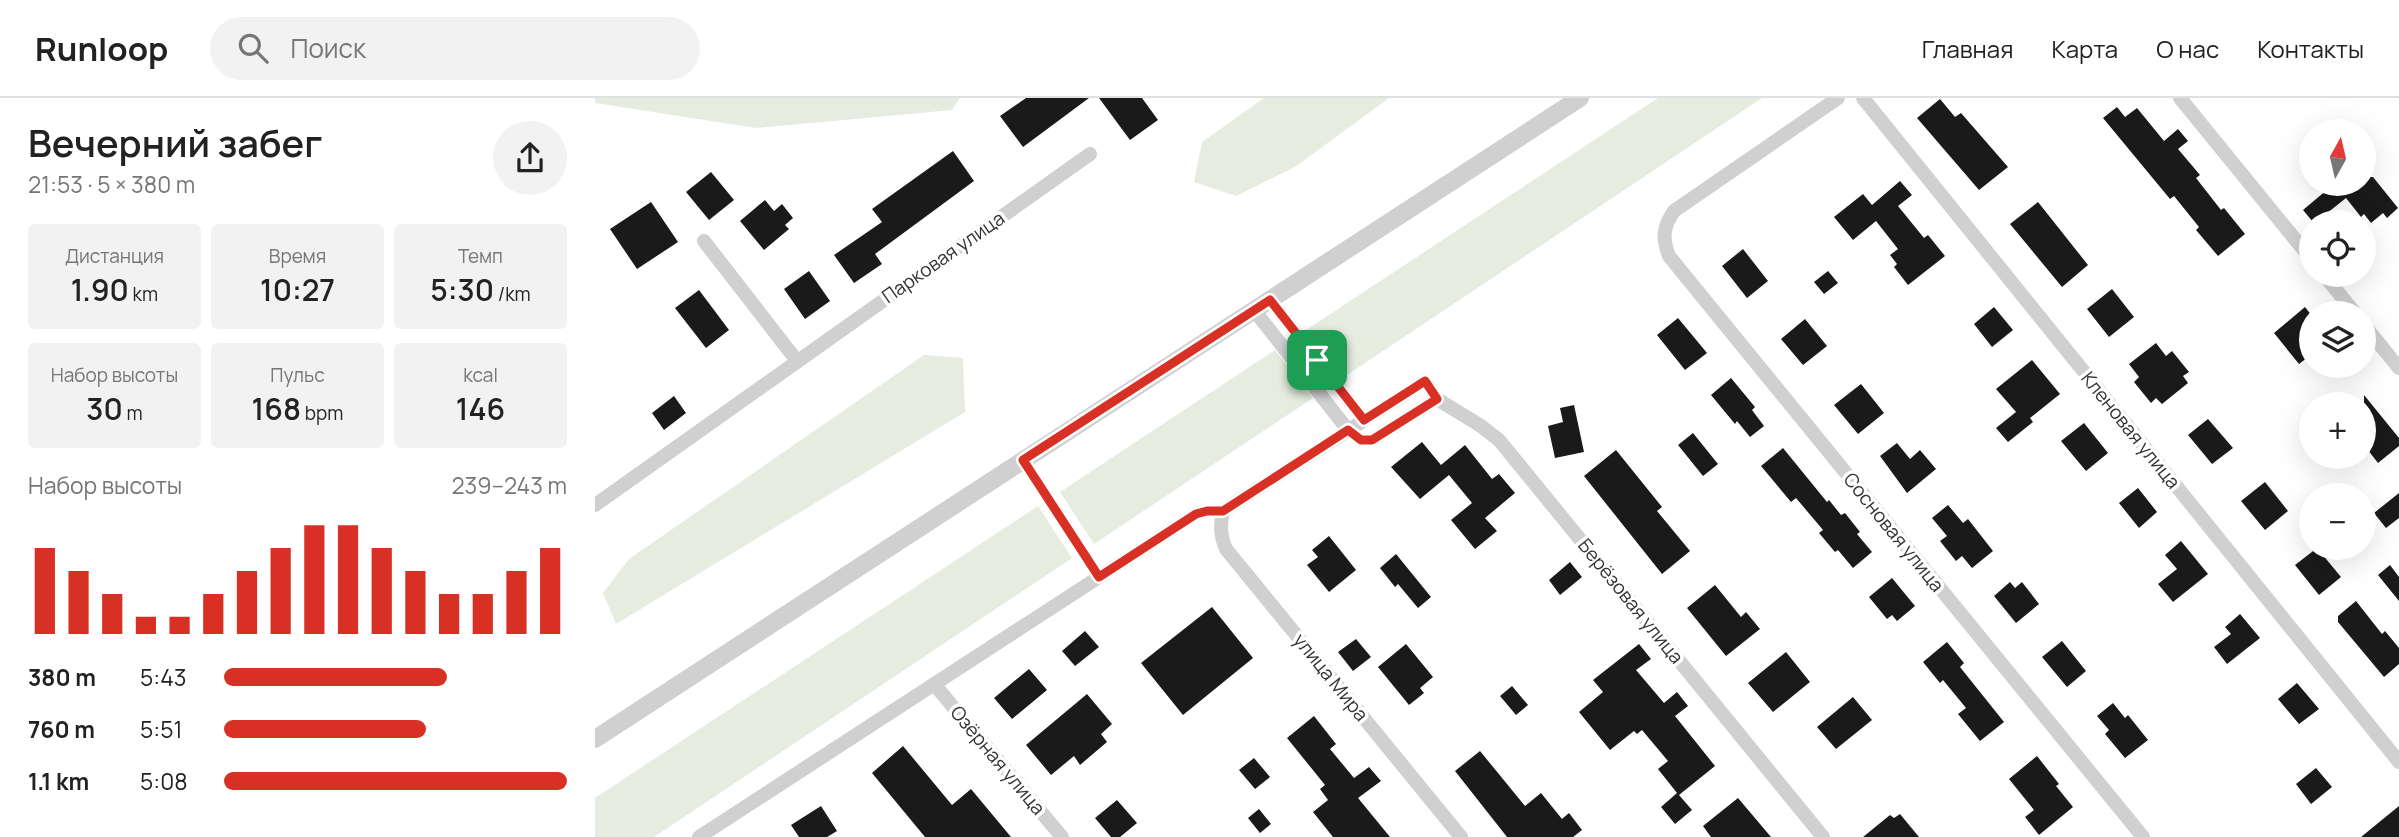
<!DOCTYPE html>
<html lang="ru">
<head>
<meta charset="utf-8">
<style>
  body { margin:0; font-family:Manrope,sans-serif; background:#f2f2f2; color:#222; height:100vh; display:flex; flex-direction:column; font-size:26px; white-space:nowrap }
  * { box-sizing:border-box; margin:0 }
  p { font-size:23px; color:#767676 }
  .icon { flex:none; width:38px; height:38px; fill:none; stroke:currentColor; stroke-width:2; stroke-linecap:round; stroke-linejoin:round }
  .map { position:relative; flex:1; overflow:hidden }
  .drawer { display:flex; flex-direction:column; background:#fff; width:595px }
  .drawer>* { flex:none }
  .needle { width:46px; rotate:8deg }
  .tools { position:absolute; left:1704px; top:21px; display:grid; gap:14px }
  .tools a { display:grid; place-items:center; width:77px; height:77px; border-radius:50%; background:#fff; box-shadow:0 7px 28px #0002; font-size:35px }
  .pin { position:absolute; display:grid; place-items:center; width:60px; height:60px; color:#fff; margin:-30px; border-radius:14px; box-shadow:0 4px 10px #0006 }
  .round { display:grid; place-items:center; flex:none; width:74px; height:74px; border-radius:37px; background:#f2f2f2 }
  .headline { display:flex; align-items:center; justify-content:space-between; height:119px; padding:0 28px }
  h1 { font-size:38px; font-weight:600; line-height:52px }
  .figures { display:grid; grid-template-columns:repeat(3,1fr); gap:10px; height:119px; padding:7px 28px }
  .figures div { display:grid; align-content:center; border-radius:7px; background:#f2f2f2; text-align:center }
  .figures b { font-size:30px; font-weight:600 }
  .figures small { font-size:19px; font-weight:400 }
  .figures p { font-size:19px }
  .chart { height:196px; padding:14px 28px }
  .chart p { display:flex; justify-content:space-between }
  .chart svg { width:100%; height:126px; margin-top:7px; stroke:#d93025; stroke-width:6 }
  ul { padding:0 28px; list-style:none; font-size:23px }
  li { display:grid; grid-template-columns:112px 84px 1fr; align-items:center; height:52px }
  li i { height:18px; border-radius:9px; background:#d93025 }
  header { display:flex; align-items:center; gap:42px; box-sizing:border-box; height:98px; padding:0 35px; background:#fff; border-bottom:2px solid #e0e0e0 }
  header strong { font-size:33px }
  nav { display:flex; gap:38px; margin-inline-start:auto; font-size:24px }
  .search { width:490px; height:63px; background:#f2f2f2; display:flex; align-items:center; gap:18px; box-sizing:border-box; padding:0 24px; border-radius:38px; color:#767676; font-size:26px }
  main { display:flex; flex:1; min-height:0 }
  .map>svg:first-child { display:block }
  .green { fill:#e6ecdf }
  .building { fill:#1a1a1a }
  .lines { fill:none; stroke-linecap:round; stroke-linejoin:round }
  .service { stroke:#d0d0d0; stroke-width:7 }
  .minor { stroke:#d0d0d0; stroke-width:14 }
  .tertiary { stroke:#d0d0d0; stroke-width:18 }
  .route-casing { stroke:#fff; stroke-width:14 }
  .route { stroke:#d93025; stroke-width:9 }
  .labels { text-anchor:middle; stroke-width:7; stroke-linejoin:round; paint-order:stroke }
  .street-label { font-size:19px; fill:#333; stroke:#fff }
</style>
</head>
<body>
<header>
<strong>Runloop</strong>
<div class="search"><svg class="icon" aria-label="search" viewBox="0 0 24 24"><circle cx="10" cy="10" r="6"/><path d="M15 15l6 6"/></svg>Поиск</div>
<nav><a>Главная</a><a>Карта</a><a>О нас</a><a>Контакты</a></nav>
</header>
<main>
<section class="drawer">
<div class="headline"><div><h1>Вечерний забег</h1><p>21:53 · 5 × 380 m</p></div><a class="round"><svg class="icon" aria-label="share" viewBox="0 0 24 24"><path d="M12 15V3M7 8l5-5 5 5M5 13v7h14v-7"/></svg></a></div>
<div class="figures">
<div><p>Дистанция</p><b>1.90<small> km</small></b></div>
<div><p>Время</p><b>10:27</b></div>
<div><p>Темп</p><b>5:30<small> /km</small></b></div>
</div>
<div class="figures">
<div><p>Набор высоты</p><b>30<small> m</small></b></div>
<div><p>Пульс</p><b>168<small> bpm</small></b></div>
<div><p>kcal</p><b>146</b></div>
</div>
<div class="chart"><p><span>Набор высоты</span>239–243 m</p>
<svg viewBox="0 0 160 44" preserveAspectRatio="none"><path d="M5 44V14M15 44V22M25 44V30M35 44V38M45 44V38M55 44V30M65 44V22M75 44V14M85 44V6M95 44V6M105 44V14M115 44V22M125 44V30M135 44V30M145 44V22M155 44V14"/></svg>
</div>
<ul>
<li><b>380 m</b>5:43<i style="width:65%"></i></li>
<li><b>760 m</b>5:51<i style="width:59%"></i></li>
<li><b>1.1 km</b>5:08<i style="width:100%"></i></li>
</ul>
</section>
<div class="map">
<svg width="1804" height="739" viewBox="0 0 1804 739">
  <rect width="100%" height="100%" fill="#fff"/>
  <path class="green" d="M 0,0 L 365,0 L 357,12 L 161,30 L 0,5 Z
    M 669,0 L 794,0 L 700,69 L 641,98 L 599,84 L 607,44 Z
    M 1063,0 L 1167,0 L 749,279 L 711,232 Z
    M 680,252 L 718,300 L 499,446 L 465,394 Z
    M 329,257 L 368,260 L 370,314 L 21,526 L 8,495 L 34,461 Z
    M 443,408 L 477,460 L 59,739 L 0,739 L 0,700 Z"/>
  <path class="building" d="M 431,0 L 494,0 L 428,49 L 405,18 Z
    M 504,0 L 547,0 L 563,22 L 535,42 Z
    M 1345,1 L 1360,19 L 1366,15 L 1413,69 L 1384,92 L 1322,20 Z
    M 1522,9 L 1530,19 L 1542,10 L 1569,43 L 1583,31 L 1593,43 L 1583,51 L 1605,77 L 1601,80 L 1626,112 L 1629,110 L 1650,136 L 1623,158 L 1601,132 L 1604,129 L 1579,98 L 1575,101 L 1508,20 Z
    M 358,53 L 379,83 L 280,156 L 287,166 L 259,185 L 239,157 L 287,124 L 277,111 Z
    M 116,74 L 139,102 L 114,122 L 91,94 Z
    M 1772,79 L 1778,79 L 1803,110 L 1792,120 L 1788,115 L 1776,125 L 1769,116 L 1766,119 L 1751,100 L 1721,124 L 1718,124 L 1708,112 L 1739,86 L 1769,86 L 1769,82 Z
    M 1305,83 L 1317,97 L 1303,108 L 1329,140 L 1333,137 L 1350,158 L 1313,187 L 1299,169 L 1302,166 L 1295,157 L 1303,151 L 1281,123 L 1258,142 L 1239,119 L 1268,96 L 1277,107 Z
    M 170,102 L 179,113 L 187,106 L 198,120 L 190,127 L 194,131 L 169,152 L 145,123 Z
    M 56,104 L 83,144 L 42,171 L 15,131 Z
    M 1443,104 L 1493,167 L 1467,189 L 1415,126 Z
    M 1148,151 L 1173,183 L 1152,200 L 1127,168 Z
    M 214,173 L 235,203 L 210,221 L 189,191 Z
    M 1233,173 L 1243,185 L 1229,196 L 1219,184 Z
    M 1517,191 L 1539,219 L 1514,239 L 1492,211 Z
    M 104,192 L 134,232 L 111,250 L 80,210 Z
    M 1399,209 L 1418,232 L 1397,249 L 1379,226 Z
    M 1710,209 L 1717,218 L 1717,256 L 1704,266 L 1679,235 Z
    M 1083,220 L 1112,255 L 1090,272 L 1062,237 Z
    M 1210,221 L 1232,248 L 1208,267 L 1186,241 Z
    M 1561,245 L 1571,258 L 1577,253 L 1594,274 L 1588,278 L 1593,285 L 1567,306 L 1561,300 L 1556,305 L 1539,284 L 1544,279 L 1534,266 Z
    M 1437,262 L 1465,296 L 1435,320 L 1438,324 L 1413,344 L 1401,330 L 1421,314 L 1401,291 Z
    M 1136,280 L 1160,309 L 1157,312 L 1169,328 L 1155,339 L 1142,323 L 1140,326 L 1116,297 Z
    M 1266,286 L 1289,315 L 1263,336 L 1239,307 Z
    M 1769,297 L 1804,340 L 1804,348 L 1783,365 L 1769,347 Z
    M 79,298 L 91,315 L 69,332 L 57,315 Z
    M 979,307 L 989,354 L 960,360 L 953,328 L 968,324 L 965,310 Z
    M 1613,321 L 1638,350 L 1617,366 L 1593,337 Z
    M 1489,325 L 1513,355 L 1491,373 L 1466,343 Z
    M 1098,335 L 1123,366 L 1108,378 L 1083,347 Z
    M 827,344 L 846,367 L 870,347 L 897,381 L 904,376 L 920,395 L 890,420 L 902,433 L 880,451 L 856,422 L 877,405 L 854,377 L 825,401 L 796,369 Z
    M 1302,345 L 1315,361 L 1325,352 L 1341,371 L 1312,395 L 1285,358 Z
    M 1188,350 L 1232,404 L 1234,402 L 1246,417 L 1250,415 L 1265,434 L 1262,436 L 1277,454 L 1258,470 L 1243,452 L 1240,454 L 1224,435 L 1228,432 L 1201,400 L 1196,404 L 1166,368 Z
    M 1021,352 L 1067,409 L 1062,413 L 1095,453 L 1067,476 L 989,378 Z
    M 1670,384 L 1693,413 L 1670,432 L 1646,403 Z
    M 1543,390 L 1562,414 L 1544,430 L 1524,405 Z
    M 1804,395 L 1804,420 L 1791,430 L 1779,415 Z
    M 1353,407 L 1368,425 L 1373,421 L 1398,453 L 1377,470 L 1367,458 L 1361,463 L 1345,443 L 1352,438 L 1337,420 Z
    M 734,438 L 761,472 L 734,494 L 712,467 L 723,459 L 717,452 Z
    M 1586,443 L 1613,476 L 1578,504 L 1563,486 L 1582,471 L 1570,457 Z
    M 1722,450 L 1746,479 L 1724,497 L 1700,467 Z
    M 801,456 L 836,499 L 823,510 L 803,486 L 800,489 L 785,470 Z
    M 975,464 L 987,479 L 965,497 L 954,482 Z
    M 1795,467 L 1804,479 L 1804,503 L 1783,477 Z
    M 1297,480 L 1320,508 L 1302,523 L 1297,517 L 1292,521 L 1274,499 Z
    M 1415,484 L 1420,490 L 1427,484 L 1444,506 L 1421,525 L 1399,498 Z
    M 1120,487 L 1146,519 L 1151,514 L 1165,531 L 1131,558 L 1092,510 Z
    M 1761,503 L 1787,536 L 1790,533 L 1804,550 L 1804,566 L 1789,579 L 1743,524 L 1743,518 Z
    M 617,509 L 658,560 L 588,617 L 546,565 Z
    M 1645,516 L 1665,540 L 1632,566 L 1619,549 L 1636,536 L 1630,529 Z
    M 490,533 L 504,549 L 480,568 L 467,553 Z
    M 761,541 L 776,559 L 758,573 L 743,554 Z
    M 1467,543 L 1491,573 L 1472,589 L 1447,559 Z
    M 1352,544 L 1369,565 L 1365,569 L 1409,624 L 1385,643 L 1363,616 L 1371,610 L 1348,582 L 1345,585 L 1328,564 Z
    M 811,546 L 838,579 L 825,590 L 829,595 L 814,607 L 783,569 Z
    M 1044,546 L 1056,561 L 1041,572 L 1069,605 L 1082,594 L 1093,608 L 1080,618 L 1120,668 L 1084,697 L 1097,712 L 1080,726 L 1066,709 L 1082,695 L 1063,671 L 1073,663 L 1047,632 L 1042,636 L 1039,633 L 1015,652 L 984,614 L 1008,594 L 998,582 Z
    M 1191,554 L 1215,584 L 1178,614 L 1153,585 Z
    M 434,571 L 452,592 L 417,621 L 399,600 Z
    M 1702,585 L 1724,611 L 1704,626 L 1683,601 Z
    M 917,588 L 933,607 L 921,617 L 905,598 Z
    M 492,596 L 517,626 L 506,636 L 512,644 L 485,667 L 479,658 L 456,677 L 431,647 Z
    M 1258,599 L 1277,622 L 1241,651 L 1222,629 Z
    M 1518,605 L 1530,620 L 1533,617 L 1553,642 L 1530,660 L 1510,636 L 1514,632 L 1502,618 Z
    M 719,618 L 741,646 L 735,651 L 759,680 L 774,669 L 786,683 L 763,700 L 795,739 L 738,739 L 718,714 L 733,702 L 725,691 L 730,687 L 692,640 Z
    M 308,648 L 357,707 L 376,691 L 416,739 L 330,739 L 277,675 Z
    M 885,653 L 930,708 L 946,695 L 967,721 L 974,715 L 987,732 L 978,739 L 912,739 L 860,673 Z
    M 1442,658 L 1464,686 L 1461,688 L 1478,709 L 1444,737 L 1430,719 L 1439,712 L 1414,681 Z
    M 659,660 L 675,679 L 660,691 L 644,672 Z
    M 1721,670 L 1737,689 L 1716,706 L 1701,686 Z
    M 1143,700 L 1176,739 L 1116,739 L 1108,728 Z
    M 522,702 L 542,725 L 525,739 L 516,739 L 500,720 Z
    M 226,708 L 242,733 L 232,739 L 204,739 L 196,727 Z
    M 1804,708 L 1804,739 L 1766,739 Z
    M 664,711 L 676,726 L 665,735 L 653,720 Z
    M 1305,716 L 1324,739 L 1268,739 L 1295,717 L 1299,720 Z"/>
  <g class="lines">
    <path class="service" d="M 428,362 L 504,479"/>
    <path class="minor" d="M 1243,0 L 1079,113 C 1068,129 1067,140 1074,158 L 1548,739
      M 1268,0 L 1804,664
      M 1585,0 L 1717,162
      M 109,143 L 202,263
      M 1729,177 L 1760,215
      M 675,202 L 769,322
      M 659,212 L 753,332 L 766,342 L 777,342 L 842,301
      M 1769,227 L 1804,270
      M 0,407 L 495,56
      M 628,413 C 625,427 625,437 631,451 L 866,739
      M 339,586 L 467,739
      M 104,739 L 601,416 L 612,413 L 628,413 L 830,283 L 842,301 L 886,328 L 904,342 L 1228,739"/>
    <path class="tertiary" d="M 0,641 L 985,0"/>
  </g>
  <g class="lines">
    <defs>
      <path id="route" d="M 675,202 L 769,322 L 830,283 L 842,301 L 777,342 L 766,342 L 753,332 L 628,413 L 612,413 L 601,416 L 504,479 L 428,362 Z"/>
    </defs>
    <use href="#route" class="route-casing"/>
    <use href="#route" class="route"/>
  </g>
  <g class="labels">
    <g class="street-label">
      <text transform="translate(348 159) rotate(-35)" y="7">Парковая улица</text>
      <text transform="translate(1536 332) rotate(51)" y="7">Кленовая улица</text>
      <text transform="translate(1299 434) rotate(51)" y="7">Сосновая улица</text>
      <text transform="translate(1036 503) rotate(51)" y="7">Берёзовая улица</text>
      <text transform="translate(736 579) rotate(51)" y="7">улица Мира</text>
      <text transform="translate(403 662) rotate(50)" y="7">Озёрная улица</text>
    </g>
  </g>
</svg>
<div class="tools">
<a><svg class="needle" viewBox="-14 -14 28 28"><path d="M0-13l5 13h-10z" fill="#e53935"/><path d="M0 13l5-13h-10z" fill="#767676"/></svg></a>
<a><svg class="icon" aria-label="locate" viewBox="0 0 24 24"><circle cx="12" cy="12" r="6"/><path d="M12 2v4M12 18v4M2 12h4M18 12h4"/></svg></a>
<a><svg class="icon" aria-label="layers" viewBox="0 0 24 24"><path d="M12 4l9 5-9 5-9-5zM3 14l9 5 9-5"/></svg></a>
<a>+</a>
<a>−</a>
</div>
<div class="pin" style="left:722px;top:262px;background:#1e9e55"><svg class="icon" aria-label="arrive" viewBox="0 0 24 24"><path d="M6 21V4h12l-3 4 3 4H6"/></svg></div>
</div>
</main>
</body>
</html>
